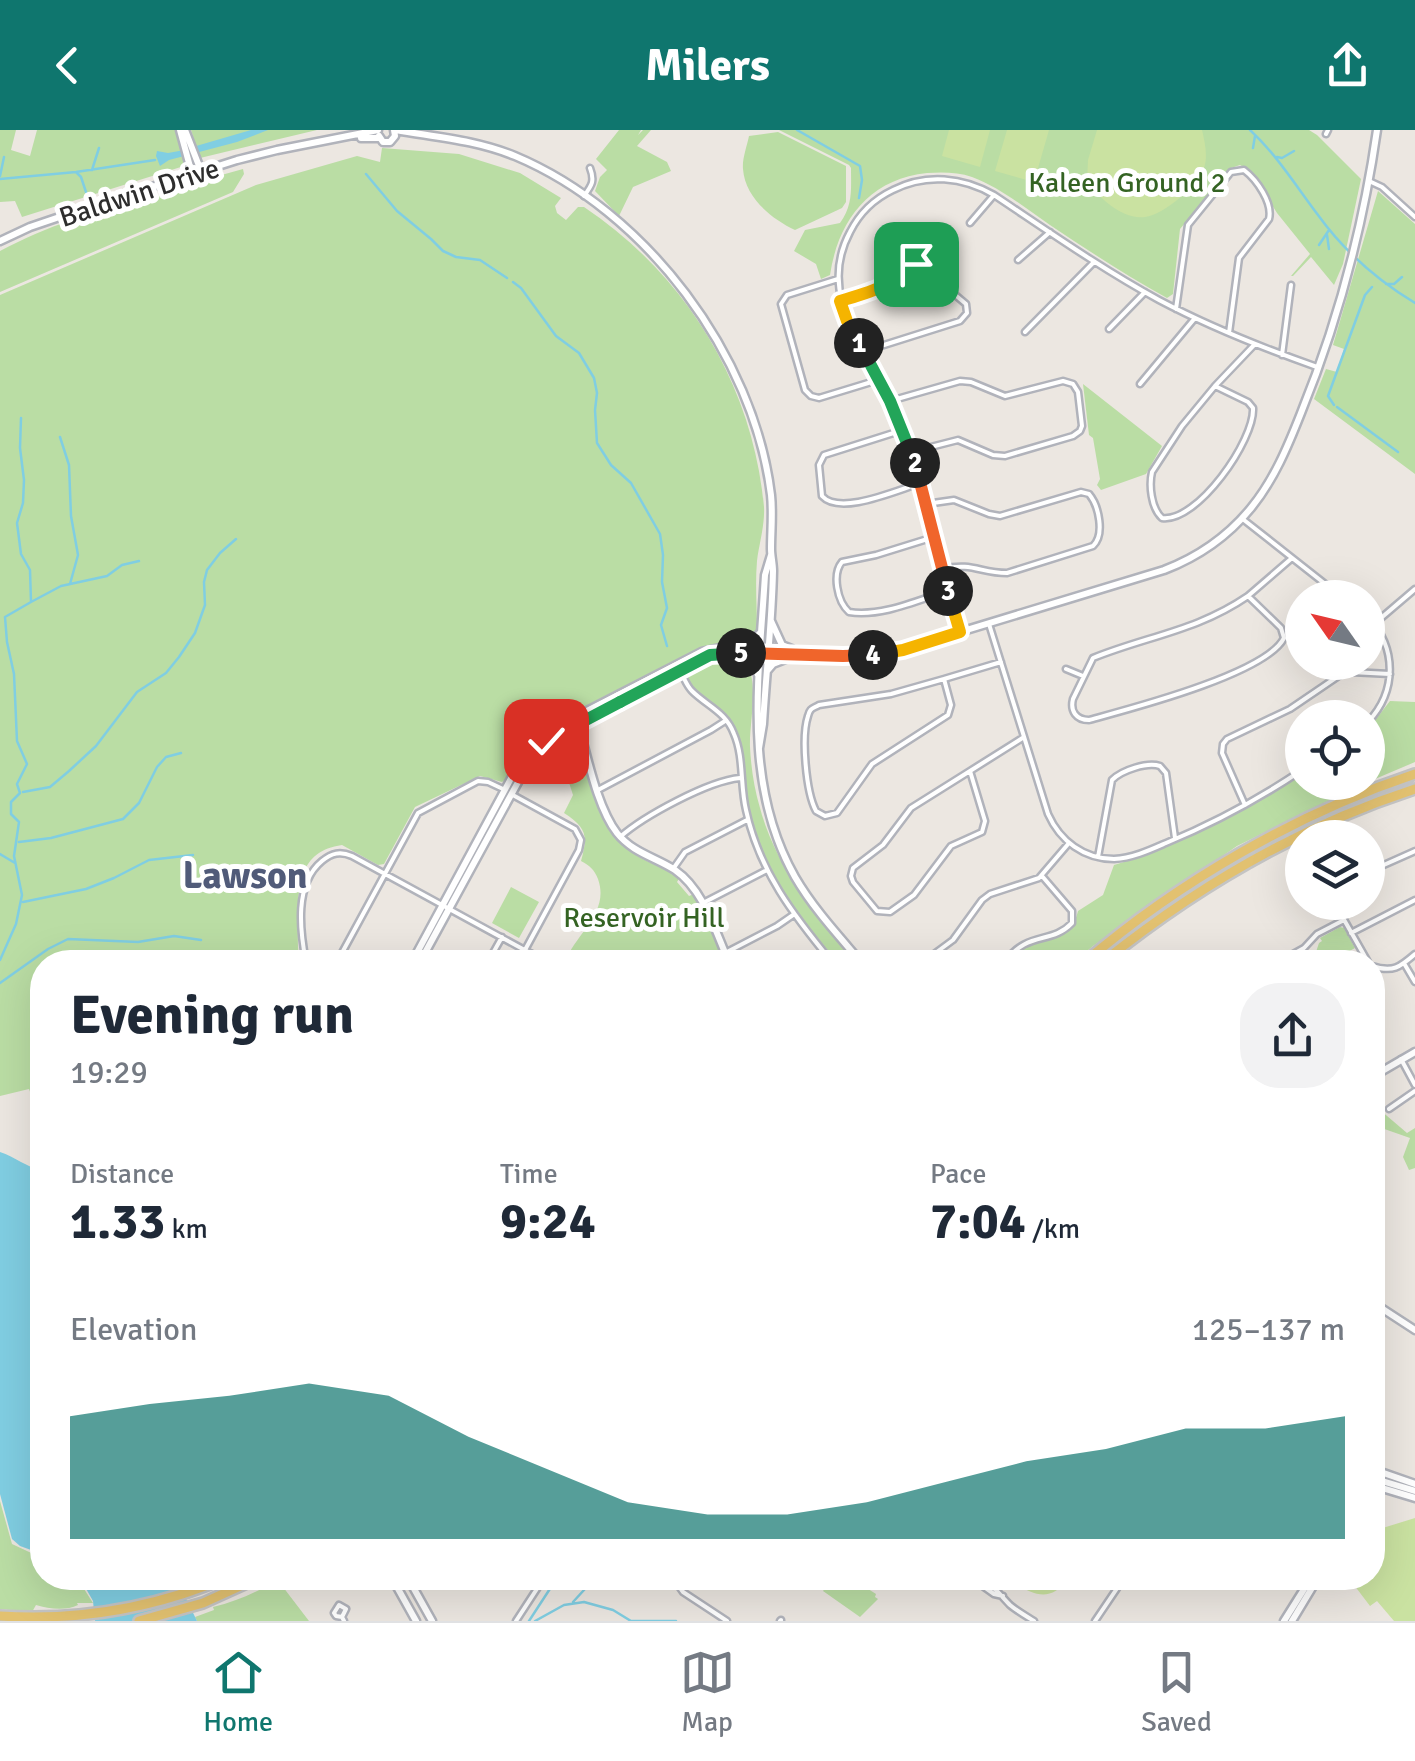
<!DOCTYPE html>
<html lang="en">
<head>
<meta charset="utf-8">
<style>
  body { margin:0; font-family:Signika,sans-serif; background:#f2f2f3; color:#1f2937; height:100vh; display:flex; flex-direction:column; font-size:38px; white-space:nowrap }
  * { box-sizing:border-box; margin:0 }
  p { font-size:32px; color:#747a83 }
  .icon { flex:none; width:55px; height:55px; fill:none; stroke:currentColor; stroke-width:2; stroke-linecap:round; stroke-linejoin:round }
  .map { position:relative; flex:1; overflow:hidden }
  .panel { position:absolute; left:30px; top:820px; width:1355px; height:640px; display:flex; flex-direction:column; background:#fff; border-radius:40px; box-shadow:0 10px 40px #0002 }
  .panel>* { flex:none }
  .needle { width:65px; rotate:304deg }
  .fabs { position:absolute; left:1285px; top:450px; display:grid; gap:20px }
  .fabs a { display:grid; place-items:center; width:100px; height:100px; border-radius:50%; background:#fff; box-shadow:0 10px 40px #0002; font-size:50px }
  .pin { position:absolute; display:grid; place-items:center; width:85px; height:85px; color:#fff; margin:-42px; border-radius:20px; box-shadow:0 5px 15px #0006 }
  .km { position:absolute; width:50px; height:50px; margin:-25px; border-radius:50%; background:#222; color:#fff; font-size:28px; line-height:50px; text-align:center }
  .round { display:grid; place-items:center; flex:none; width:105px; height:105px; border-radius:40px; background:#f2f2f3 }
  .overview { display:flex; align-items:center; justify-content:space-between; height:170px; padding:0 40px }
  h1 { font-size:55px; font-weight:700; line-height:75px }
  .metrics { display:grid; grid-template-columns:repeat(3,1fr); gap:15px; height:170px; padding:10px 40px }
  .metrics div { display:grid; align-content:center }
  .metrics b { font-size:50px; font-weight:700 }
  .metrics small { font-size:28px; font-weight:400 }
  .metrics p { font-size:28px }
  .chart { height:280px; padding:20px 40px }
  .chart p { display:flex; justify-content:space-between }
  .chart svg { width:100%; height:180px; margin-top:10px; fill:#0f766e; opacity:.7 }
  header { display:flex; justify-content:space-between; align-items:center; height:130px; padding:0 40px; background:#0f766e; color:#fff; font-size:45px; font-weight:700 }
  .dock { display:flex; justify-content:space-around; align-items:center; height:140px; border-top:2px solid #e0e1e3; background:#fff; font-size:28px; color:#747a83 }
  .dock a { display:grid; justify-items:center; gap:5px }
  .dock .active { color:#0f766e }
  .map>svg:first-child { display:block }
  .green { fill:#badda4 }
  .pitch { fill:#cae2a1 }
  .water { fill:#80cee2 }
  .lines { fill:none; stroke-linecap:round; stroke-linejoin:round }
  .stream { stroke:#80cee2; stroke-width:2.5 }
  .minor-casing { stroke:#b1b3bb; stroke-width:9 }
  .tertiary-casing { stroke:#b1b3bb; stroke-width:11 }
  .secondary-casing { stroke:#b1b3bb; stroke-width:11 }
  .primary-casing { stroke:#c4c4c4; stroke-width:14 }
  .minor { stroke:#fff; stroke-width:4 }
  .tertiary { stroke:#fff; stroke-width:6 }
  .secondary { stroke:#fff; stroke-width:6 }
  .primary { stroke:#e2c170; stroke-width:9 }
  .split-1-casing { stroke:#fff; stroke-width:20 }
  .split-2-casing { stroke:#fff; stroke-width:20 }
  .split-3-casing { stroke:#fff; stroke-width:20 }
  .split-4-casing { stroke:#fff; stroke-width:20 }
  .split-5-casing { stroke:#fff; stroke-width:20 }
  .split-6-casing { stroke:#fff; stroke-width:20 }
  .split-7-casing { stroke:#fff; stroke-width:20 }
  .split-1 { stroke:#f5b400; stroke-width:12 }
  .split-2 { stroke:#22a559; stroke-width:12 }
  .split-3 { stroke:#f0652b; stroke-width:12 }
  .split-4 { stroke:#f5b400; stroke-width:12 }
  .split-5 { stroke:#f0652b; stroke-width:12 }
  .split-6 { stroke:#22a559; stroke-width:12 }
  .split-7 { stroke:#22a559; stroke-width:12 }
  .labels { text-anchor:middle; stroke-width:10; stroke-linejoin:round; paint-order:stroke }
  .park-label { font-size:28px; fill:#346323; stroke:#fff }
  .street-label { font-size:28px; fill:#2d2d2d; stroke:#fff }
  .district-label { font-size:38px; font-weight:bold; fill:#515b79; stroke:#fff }
</style>
</head>
<body>
<header><svg class="icon" aria-label="back" viewBox="0 0 24 24"><path d="M15 5l-7 7 7 7"/></svg>Milers<svg class="icon" aria-label="share" viewBox="0 0 24 24"><path d="M12 15V3M7 8l5-5 5 5M5 13v7h14v-7"/></svg></header>
<div class="map">
<svg width="1415" height="1491" viewBox="0 0 1415 1491">
  <rect width="100%" height="100%" fill="#ece7e1"/>
  <path class="green" d="M 0,0 L 16,0 L 11,20 L 30,26 L 37,0 L 176,0 L 185,31 L 184,36 L 22,87 L 15,71 L 0,72 Z
    M 191,0 L 317,0 L 200,28 Z
    M 619,0 L 641,0 L 638,5 L 643,0 L 651,0 L 637,16 L 667,32 L 671,41 L 633,57 L 619,86 L 595,61 L 600,47 L 607,40 L 596,29 Z
    M 779,0 L 1309,0 L 1317,5 L 1361,49 L 1343,134 L 1334,155 L 1311,127 L 1293,146 L 1291,146 L 1310,124 L 1277,83 L 1251,41 L 1240,35 L 1231,38 L 1180,99 L 1173,164 L 1167,168 C 1127,146 1089,121 1050,95 C 1025,78 1001,58 972,47 C 958,42 942,42 927,43 C 869,49 838,91 830,145 L 821,149 L 816,134 L 794,121 L 805,100 L 840,93 C 853,75 851,60 851,38 L 849,35 Z
    M 778,2 L 846,36 L 846,72 L 842,78 L 795,100 C 772,89 745,68 743,39 C 742,29 747,16 749,6 Z
    M 382,18 L 459,24 L 520,43 L 561,68 L 555,76 L 557,83 L 566,90 L 578,77 L 584,77 C 686,145 753,255 764,377 C 765,395 759,414 757,431 C 755,454 757,477 757,500 L 752,505 L 703,519 L 544,598 L 529,611 L 506,649 L 502,652 L 480,646 L 415,677 L 384,734 L 378,735 L 342,715 C 299,721 298,756 298,791 C 298,805 297,819 300,832 L 42,832 L 42,994 L 29,959 L 0,966 L 0,165 L 256,55 L 357,26 L 380,32 Z
    M 243,39 L 244,44 L 233,62 L 0,162 L 0,121 C 23,109 47,98 72,90 C 99,81 127,76 154,67 C 184,56 213,47 243,39 Z
    M 1378,61 L 1415,94 L 1415,344 L 1314,269 L 1326,239 L 1337,242 L 1344,219 L 1333,215 Z
    M 1083,254 L 1162,316 L 1146,344 L 1101,360 L 1097,355 L 1100,349 L 1093,308 L 1089,305 Z
    M 743,527 C 761,550 749,590 750,617 C 751,637 754,658 760,678 C 776,738 817,786 856,832 L 838,832 C 799,787 763,741 748,681 C 742,657 746,629 737,605 C 725,573 702,572 687,549 L 689,541 L 712,529 Z
    M 1390,571 L 1415,572 L 1415,632 L 1368,652 L 1368,596 L 1376,589 Z
    M 574,607 C 593,646 593,693 630,721 C 644,732 664,737 680,747 L 677,752 L 689,766 L 694,764 L 725,832 L 551,832 L 546,822 L 565,832 C 576,803 610,783 598,749 C 594,739 590,736 581,731 C 588,706 587,698 564,683 L 573,665 L 556,612 L 562,608 Z
    M 1302,638 L 1302,652 L 1367,652 L 1237,716 L 1093,816 L 1074,832 L 1008,832 C 1013,826 1017,818 1025,814 C 1048,803 1071,811 1078,781 L 1103,765 L 1114,735 C 1184,714 1242,678 1302,638 Z
    M 511,757 L 539,772 L 519,808 L 492,793 Z
    M 1340,797 L 1344,798 L 1355,818 L 1337,828 L 1339,832 L 1322,832 L 1316,822 L 1319,813 L 1322,811 L 1320,808 Z
    M 1373,974 L 1407,1003 L 1415,998 L 1415,1038 L 1409,1040 L 1403,1027 L 1410,1008 L 1373,995 Z
    M 0,1371 L 12,1414 L 42,1428 L 42,1448 L 79,1448 L 79,1451 L 93,1473 L 77,1473 L 78,1475 C 66,1481 49,1479 36,1475 L 32,1482 L 0,1479 Z
    M 281,1448 L 295,1448 L 283,1457 L 309,1491 L 197,1491 L 195,1487 L 214,1480 L 213,1477 C 238,1471 259,1461 281,1448 Z
    M 832,1448 L 851,1448 L 876,1464 L 875,1467 L 878,1469 L 860,1487 L 823,1461 Z"/>
  <path class="pitch" d="M 949,0 L 990,0 L 980,37 L 942,26 Z
    M 1007,0 L 1049,0 L 1034,52 L 995,41 Z
    M 1097,0 L 1202,0 C 1205,13 1208,26 1204,38 C 1197,56 1164,85 1145,87 C 1122,90 1100,68 1087,52 L 1088,30 Z
    M 1415,1388 L 1415,1491 L 1394,1491 L 1377,1471 L 1370,1476 L 1351,1451 L 1351,1448 L 1372,1448 L 1373,1401 Z
    M 1006,1448 L 1069,1448 C 1048,1476 1031,1463 1006,1448 Z"/>
  <path class="water" d="M 251,0 L 268,0 L 237,12 L 169,30 L 160,36 L 156,26 L 157,21 L 168,23 L 179,21 Z
    M 0,1022 C 15,1027 27,1037 42,1041 L 42,1424 L 20,1416 L 12,1409 L 0,1364 Z
    M 80,1448 L 176,1448 L 197,1491 L 95,1491 L 93,1471 Z"/>
  <g class="lines">
    <path class="stream" d="M 797,0 L 860,36 L 862,50 L 859,68
      M 1250,0 C 1277,25 1296,56 1318,85 C 1344,121 1377,150 1415,173
      M 1253,18 L 1255,6
      M 1277,27 L 1282,28 L 1294,21
      M 92,40 L 99,18
      M 76,42 L 81,47 L 86,62
      M 366,44 L 397,81 L 431,109 L 443,121 L 456,127 L 480,130 L 507,148
      M 0,46 L 4,27
      M 0,49 L 76,42 L 155,30
      M 1327,105 L 1329,119
      M 1319,115 L 1329,100
      M 513,152 L 521,158 L 556,206 L 579,223 L 594,248 L 597,263 L 595,280 L 597,313 L 611,335 L 631,353 L 660,404 L 663,425 L 662,452 L 667,478 L 661,495 L 667,516
      M 1386,154 L 1394,154 L 1402,147
      M 1334,275 L 1328,266 L 1365,165 L 1372,157
      M 1337,277 L 1398,322
      M 60,307 L 69,335 L 71,386 L 78,425 L 70,454
      M 31,472 L 61,456 L 107,446 L 122,435 L 139,431
      M 23,662 L 50,657 L 69,641 L 96,616 L 137,562 L 166,543 L 179,527 L 195,503 L 205,475 L 204,452 L 207,440 L 220,423 L 236,409
      M 19,712 L 51,708 L 123,689 L 139,673 L 157,637 L 166,627 L 181,623
      M 0,724 L 15,733
      M 23,772 L 86,759 L 114,748 L 149,730 L 193,725
      M 0,830 L 16,794 L 22,765 L 14,726 L 19,692 L 11,684 L 11,672 L 20,663 L 17,654 L 27,634 L 17,611 L 14,544 L 7,512 L 5,487 L 31,472 L 30,440 L 21,424 L 17,393 L 23,373 L 24,350 L 20,318 L 21,288
      M 0,853 L 48,819 L 68,809 L 138,812 L 174,806 L 201,810
      M 573,1472 L 595,1448
      M 529,1491 L 557,1448
      M 535,1491 L 564,1475 L 584,1472 L 613,1480 L 631,1491 L 676,1491"/>
    <defs>
      <path id="minor" d="M 1326,4 L 1328,0
        M 1369,51 L 1382,57 L 1415,87
        M 584,66 C 592,55 595,51 590,38
        M 970,93 L 994,65
        M 1018,130 L 1050,102
        M 838,149 L 787,165 L 781,174 L 805,260 L 811,266 L 819,268 L 878,250
        M 840,171 L 879,158 L 909,135 L 922,137 L 966,174 L 967,183 L 960,191 L 865,221
        M 1176,179 L 1188,95 L 1231,42 L 1244,40 C 1257,50 1273,73 1269,89 L 1239,128 L 1229,203
        M 1109,199 L 1145,162
        M 1025,202 L 1094,132
        M 1282,225 L 1291,155
        M 1140,254 L 1195,188
        M 1215,256 L 1182,296 L 1152,342 C 1149,355 1151,378 1162,388 C 1197,393 1255,310 1253,278 L 1248,272 L 1215,256 L 1255,214
        M 890,271 L 960,251 L 971,252 L 1005,266 L 1063,251 L 1073,254 L 1078,262 L 1082,296 L 1080,301 L 1073,306 L 1005,326 L 993,325 L 958,310 L 911,322
        M 903,300 L 824,325 L 819,335 L 822,366 C 840,386 897,360 921,353
        M 926,374 L 954,370 L 989,384 L 1000,386 L 1081,362 L 1089,364 C 1099,376 1105,405 1093,416 L 1007,443 C 980,443 973,432 942,439
        M 1244,390 L 1343,468
        M 934,407 L 876,425 L 842,432 C 832,444 837,471 849,482 C 881,487 916,471 947,461
        M 1248,466 C 1197,501 1147,506 1093,528 L 1073,569 C 1070,581 1076,590 1089,590 C 1129,579 1266,544 1284,508 L 1281,498 L 1248,466 L 1292,428
        M 1368,487 C 1397,518 1397,561 1368,592
        M 989,494 L 1048,684 C 1060,711 1084,729 1114,729 C 1133,728 1150,720 1166,713 C 1214,693 1259,669 1302,640
        M 1374,494 L 1415,459
        M 960,503 C 941,442 932,379 910,319 C 901,295 890,272 879,250 C 853,203 821,156 850,102 C 859,84 874,69 893,60 C 926,43 963,47 994,65 C 1048,101 1102,139 1159,170 C 1210,197 1263,218 1317,237
        M 1066,539 L 1083,546
        M 680,541 C 684,547 686,555 692,561 C 707,576 726,582 734,604 C 744,627 740,655 746,680 C 759,741 794,786 832,832
        M 944,549 L 891,564 L 819,575 C 812,579 810,578 808,586 C 801,607 806,662 816,681 L 825,686 L 837,683 L 872,634 L 948,585 L 951,575 L 944,549 L 1001,532
        M 970,641 L 911,678 L 883,715 L 853,738 L 851,746 L 853,752 L 877,781 L 890,782 L 914,765 L 951,716 L 982,702 L 985,691 L 970,641 L 1024,607
        M 598,660 L 711,600 L 725,591
        M 511,664 L 575,699 L 581,710 L 579,720 L 525,820
        M 1245,675 L 1222,623 L 1223,614 L 1227,609 L 1290,579 L 1340,545 L 1351,542 L 1390,544
        M 620,707 C 644,686 708,651 740,648
        M 1098,727 L 1112,650 C 1122,640 1147,632 1160,636 L 1166,643 L 1175,708
        M 673,739 L 685,722 L 747,690
        M 1368,742 L 1415,721
        M 1334,772 L 1368,832
        M 703,773 L 765,741
        M 1351,803 L 1415,770
        M 725,823 L 777,796 L 793,785
        M 306,832 C 300,801 294,754 322,731 C 332,723 340,721 352,726 L 532,824 L 542,832
        M 337,832 L 418,683 L 478,651 L 488,652 L 503,659
        M 488,832 L 502,807
        M 927,832 L 930,827 L 953,810 L 982,770 L 990,764 L 1039,748 L 1069,713
        M 1005,832 C 1028,800 1051,815 1072,793 L 1072,781 L 1042,746
        M 1279,832 L 1304,818 L 1317,804 L 1344,790
        M 1405,835 L 1415,852
        M 1372,836 C 1393,843 1400,837 1415,824
        M 1401,929 L 1415,955
        M 1389,979 L 1415,961
        M 673,1448 L 683,1462 L 727,1491
        M 1003,1466 L 994,1464 L 980,1454 L 983,1449 C 995,1457 1001,1466 1010,1475 C 1017,1481 1026,1486 1034,1491
        M 342,1487 L 336,1486 L 334,1483 L 339,1475 L 346,1479 L 342,1487 L 344,1491
        M 516,1491 L 544,1448
        M 780,1491 L 781,1490
        M 1095,1491 L 1124,1448"/>
      <path id="tertiary" d="M 180,0 L 192,44
        M 185,0 L 201,41
        M 575,592 L 578,594 C 587,625 597,677 617,703 C 633,723 655,727 675,740 C 704,760 715,801 729,832
        M 412,832 L 522,628 L 533,614 L 552,599 L 702,522 L 730,516 L 788,519
        M 420,832 L 529,632 L 538,619 L 555,606 L 715,524 L 755,523 L 854,526 L 894,522 L 1164,440 C 1198,427 1228,406 1251,378 C 1274,350 1288,316 1301,283 C 1338,192 1363,97 1377,0
        M 1372,947 L 1415,922
        M 1372,1172 L 1415,1200
        M 1284,1491 L 1311,1448
        M 1292,1491 L 1318,1448"/>
      <path id="secondary" d="M 396,0 C 436,7 476,10 515,26 C 646,81 754,225 771,365 C 773,383 771,401 771,419 C 771,426 773,434 773,441 C 772,492 766,543 763,594 L 759,618
        M 379,6 L 383,12 L 390,12 L 395,6 L 394,0
        M 361,8 L 379,8
        M 0,111 L 30,97 L 89,77 L 237,30 L 277,20 L 378,0
        M 771,425 L 765,445 C 759,546 742,654 795,747 C 813,778 838,805 861,832
        M 771,491 L 782,515 L 792,519
        M 730,516 L 753,510 L 760,503
        M 742,523 L 750,528 L 758,545
        M 767,541 L 773,534 L 796,525
        M 1372,1339 L 1415,1354
        M 1372,1348 L 1415,1361
        M 1372,1355 L 1415,1368
        M 392,1448 L 416,1491
        M 408,1448 L 432,1491"/>
      <path id="primary" d="M 1085,832 C 1178,752 1298,683 1415,644
        M 1103,832 C 1196,757 1301,696 1415,659
        M 0,1486 C 77,1491 154,1478 225,1448
        M 139,1491 L 203,1473 L 258,1448"/>
    </defs>
    <use href="#minor" class="minor-casing"/>
    <use href="#tertiary" class="tertiary-casing"/>
    <use href="#secondary" class="secondary-casing"/>
    <use href="#primary" class="primary-casing"/>
    <use href="#minor" class="minor"/>
    <use href="#tertiary" class="tertiary"/>
    <use href="#secondary" class="secondary"/>
    <use href="#primary" class="primary"/>
  </g>
  <g class="lines">
    <defs>
      <path id="split-1" d="M 859,213 L 847,191 L 840,171 C 854,167 868,163 881,157 C 894,150 902,137 916,134"/>
      <path id="split-2" d="M 859,213 L 890,271 L 915,333"/>
      <path id="split-3" d="M 915,333 L 948,461"/>
      <path id="split-4" d="M 873,525 L 903,520 L 960,502 L 948,461"/>
      <path id="split-5" d="M 741,523 L 843,526 L 873,525"/>
      <path id="split-6" d="M 620,572 L 710,525 L 741,523"/>
      <path id="split-7" d="M 546,611 L 620,572"/>
    </defs>
    <use href="#split-1" class="split-1-casing"/>
    <use href="#split-2" class="split-2-casing"/>
    <use href="#split-3" class="split-3-casing"/>
    <use href="#split-4" class="split-4-casing"/>
    <use href="#split-5" class="split-5-casing"/>
    <use href="#split-6" class="split-6-casing"/>
    <use href="#split-7" class="split-7-casing"/>
    <use href="#split-1" class="split-1"/>
    <use href="#split-2" class="split-2"/>
    <use href="#split-3" class="split-3"/>
    <use href="#split-4" class="split-4"/>
    <use href="#split-5" class="split-5"/>
    <use href="#split-6" class="split-6"/>
    <use href="#split-7" class="split-7"/>
  </g>
  <g class="labels">
    <g class="park-label">
      <text x="1127" y="62">Kaleen Ground 2</text>
      <text x="644" y="797">Reservoir Hill</text>
    </g>
    <g class="street-label">
      <text transform="translate(139 62) rotate(-18)" y="10">Baldwin Drive</text>
    </g>
    <g class="district-label">
      <text x="245" y="758">Lawson</text>
    </g>
  </g>
</svg>
<div class="fabs">
<a><svg class="needle" viewBox="-14 -14 28 28"><path d="M0-13l5 13h-10z" fill="#e53935"/><path d="M0 13l5-13h-10z" fill="#747a83"/></svg></a>
<a><svg class="icon" aria-label="locate" viewBox="0 0 24 24"><circle cx="12" cy="12" r="6"/><path d="M12 2v4M12 18v4M2 12h4M18 12h4"/></svg></a>
<a><svg class="icon" aria-label="layers" viewBox="0 0 24 24"><path d="M12 4l9 5-9 5-9-5zM3 14l9 5 9-5"/></svg></a>
</div>
<div class="pin" style="left:916px;top:134px;background:#1e9e55"><svg class="icon" aria-label="arrive" viewBox="0 0 24 24"><path d="M6 21V4h12l-3 4 3 4H6"/></svg></div>
<div class="pin" style="left:546px;top:611px;background:#d93025"><svg class="icon" aria-label="check" viewBox="0 0 24 24"><path d="M5 12l5 5 9-10"/></svg></div>
<b class="km" style="left:859px;top:213px">1</b>
<b class="km" style="left:915px;top:333px">2</b>
<b class="km" style="left:948px;top:461px">3</b>
<b class="km" style="left:873px;top:525px">4</b>
<b class="km" style="left:741px;top:523px">5</b>
<section class="panel">
<div class="overview"><div><h1>Evening run</h1><p>19:29</p></div><a class="round"><svg class="icon" aria-label="share" viewBox="0 0 24 24"><path d="M12 15V3M7 8l5-5 5 5M5 13v7h14v-7"/></svg></a></div>
<div class="metrics">
<div><p>Distance</p><b>1.33<small> km</small></b></div>
<div><p>Time</p><b>9:24</b></div>
<div><p>Pace</p><b>7:04<small> /km</small></b></div>
</div>
<div class="chart"><p><span>Elevation</span>125–137 m</p>
<svg viewBox="0 0 160 44" preserveAspectRatio="none"><path d="M0 44V14L10 11L20 9L30 6L40 9L50 19L60 27L70 35L80 38L90 38L100 35L110 30L120 25L130 22L140 17L150 17L160 14V44z"/></svg>
</div>
</section>
</div>
<nav class="dock">
<a class="active"><svg class="icon" aria-label="home" viewBox="0 0 24 24"><path d="M3 11l9-7 9 7M6 9v11h12V9"/></svg>Home</a>
<a><svg class="icon" aria-label="map" viewBox="0 0 24 24"><path d="M3 6l6-2 6 2 6-2v14l-6 2-6-2-6 2zM9 4v14M15 6v14"/></svg>Map</a>
<a><svg class="icon" aria-label="saved" viewBox="0 0 24 24"><path d="M7 4h10v16l-5-4-5 4z"/></svg>Saved</a>
</nav>
</body>
</html>
